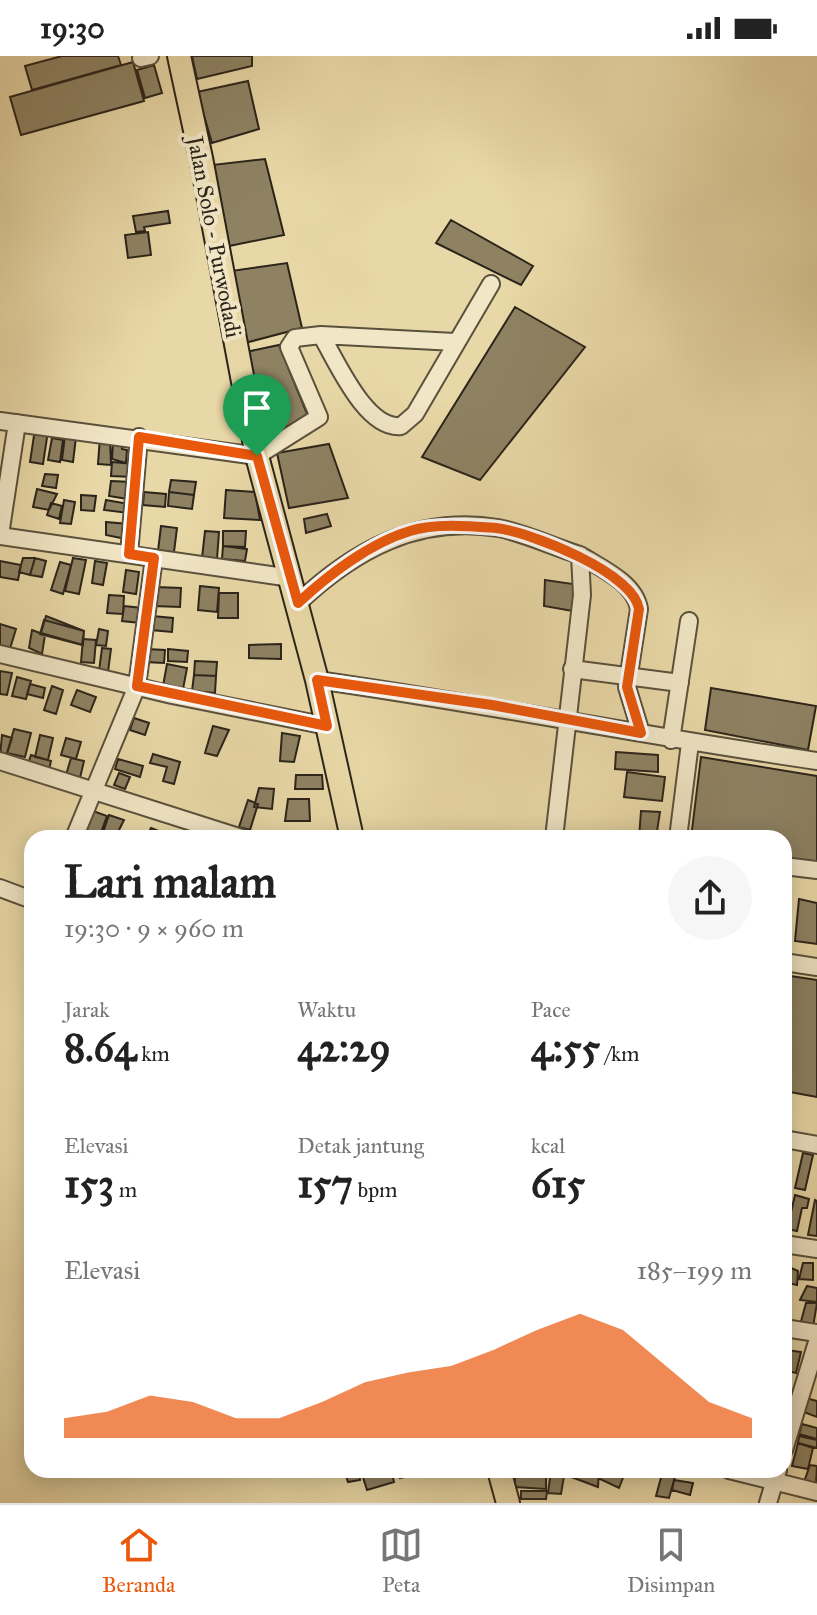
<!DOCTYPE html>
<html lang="id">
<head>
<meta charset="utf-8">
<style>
  body { margin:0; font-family:"IM FELL Great Primer",serif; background:#f6f6f6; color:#222; height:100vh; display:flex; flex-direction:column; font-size:30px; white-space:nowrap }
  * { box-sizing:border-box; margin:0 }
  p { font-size:26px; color:#767676 }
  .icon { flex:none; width:44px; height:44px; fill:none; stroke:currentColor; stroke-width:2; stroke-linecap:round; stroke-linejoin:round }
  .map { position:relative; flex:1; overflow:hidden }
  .side { position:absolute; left:24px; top:774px; width:768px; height:648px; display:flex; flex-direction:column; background:#fff; border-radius:24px; box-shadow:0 4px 20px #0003 }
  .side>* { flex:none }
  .pin { position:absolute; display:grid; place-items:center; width:68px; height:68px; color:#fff; margin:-82px -34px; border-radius:50% 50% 50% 0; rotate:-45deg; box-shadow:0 0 8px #0007 }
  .pin .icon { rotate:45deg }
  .round { display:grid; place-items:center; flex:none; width:84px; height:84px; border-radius:42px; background:#f6f6f6 }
  .headline { display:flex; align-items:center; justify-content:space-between; height:136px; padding:0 40px }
  h1 { font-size:44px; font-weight:700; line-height:60px }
  .stats { display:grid; grid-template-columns:repeat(3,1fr); gap:12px; height:136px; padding:8px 40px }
  .stats div { display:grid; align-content:center }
  .stats b { font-size:40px; font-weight:700 }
  .stats small { font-size:22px; font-weight:400 }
  .stats p { font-size:22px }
  .chart { height:224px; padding:16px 40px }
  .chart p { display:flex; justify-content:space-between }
  .chart svg { width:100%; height:144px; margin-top:8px; fill:#ea580c; opacity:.7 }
  .status { display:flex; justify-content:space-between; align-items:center; height:56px; padding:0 40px; background:#fff; direction:ltr }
  .status svg { height:22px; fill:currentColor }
  .menu { display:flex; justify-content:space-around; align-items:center; height:112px; border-top:2px solid #e0e0e0; background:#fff; font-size:22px; color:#767676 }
  .menu a { display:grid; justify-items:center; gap:4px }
  .menu .active { color:#ea580c }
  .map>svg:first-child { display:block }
  .building { fill:#8e8263; stroke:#2b241a; stroke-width:2 }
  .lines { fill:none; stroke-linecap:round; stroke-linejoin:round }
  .minor-casing { stroke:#5a513d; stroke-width:20 }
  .major-casing { stroke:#2b241a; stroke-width:26 }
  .minor { stroke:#f1e6c6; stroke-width:16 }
  .major { stroke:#e9d8a7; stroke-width:22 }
  .route-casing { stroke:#fff; stroke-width:16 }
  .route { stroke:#ea580c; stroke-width:10 }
  .labels { text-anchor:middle; stroke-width:8; stroke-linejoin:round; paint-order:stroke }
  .street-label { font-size:22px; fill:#2b241a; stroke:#f1e6c6 }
</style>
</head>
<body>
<div class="status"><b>19:30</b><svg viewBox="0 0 49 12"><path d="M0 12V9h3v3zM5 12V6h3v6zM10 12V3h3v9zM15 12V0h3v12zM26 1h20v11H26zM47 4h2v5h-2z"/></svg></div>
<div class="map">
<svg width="817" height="1447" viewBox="0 0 817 1447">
  <rect width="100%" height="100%" fill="#e9d8a7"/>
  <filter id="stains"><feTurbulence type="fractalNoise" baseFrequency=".0025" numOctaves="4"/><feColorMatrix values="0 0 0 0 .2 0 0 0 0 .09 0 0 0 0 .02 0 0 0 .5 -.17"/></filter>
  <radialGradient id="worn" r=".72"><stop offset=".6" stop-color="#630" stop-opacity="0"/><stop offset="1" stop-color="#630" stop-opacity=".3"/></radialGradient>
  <path class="building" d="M 62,0 L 118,0 L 121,9 L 32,34 L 25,10 Z
    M 192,0 L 252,0 L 252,10 L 197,23 Z
    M 133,6 L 144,45 L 21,79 L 10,41 Z
    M 154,9 L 162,37 L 145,42 L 137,14 Z
    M 248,25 L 259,73 L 212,87 L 197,36 Z
    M 265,103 L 284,179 L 229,190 L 212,109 Z
    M 168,155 L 170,167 L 144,171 L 145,175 L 136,176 L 133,160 Z
    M 451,164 L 533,210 L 521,229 L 436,187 Z
    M 148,176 L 151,199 L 128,202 L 125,179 Z
    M 287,207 L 302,272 L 245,287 L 231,215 Z
    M 515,251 L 585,291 L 480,424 L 422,401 Z
    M 279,289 L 308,360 L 265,382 L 246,296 Z
    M 35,373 L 48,375 L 43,408 L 30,406 Z
    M 65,379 L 76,381 L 73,406 L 62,404 Z
    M 100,381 L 110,381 L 111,409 L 98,408 Z
    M 52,382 L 63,384 L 60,406 L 48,404 Z
    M 113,386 L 122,387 L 122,393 L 127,394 L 126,407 L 112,403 Z
    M 329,388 L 348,442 L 289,452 L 277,397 Z
    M 112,406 L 134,408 L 133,421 L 111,420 Z
    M 45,418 L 58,419 L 56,432 L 42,430 Z
    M 171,424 L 196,426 L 194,439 L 169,436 Z
    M 111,425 L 132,426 L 128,443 L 109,440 Z
    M 37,433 L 57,438 L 49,454 L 33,451 Z
    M 226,434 L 255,436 L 260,464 L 224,462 Z
    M 144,436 L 166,438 L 165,451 L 143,449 Z
    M 169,436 L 194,439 L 192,453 L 168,450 Z
    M 81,439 L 96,440 L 94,455 L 81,454 Z
    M 64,444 L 75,446 L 71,468 L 60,467 Z
    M 106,444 L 129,448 L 128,457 L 104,454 Z
    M 51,447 L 62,450 L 59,463 L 47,459 Z
    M 327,458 L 331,470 L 306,477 L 304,463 Z
    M 106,466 L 128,468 L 126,483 L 106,479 Z
    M 161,470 L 177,472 L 174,496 L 158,495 Z
    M 205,475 L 219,476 L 217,503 L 202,502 Z
    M 223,475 L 246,475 L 245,491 L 223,490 Z
    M 223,490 L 247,493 L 245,505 L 222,503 Z
    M 23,502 L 35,502 L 30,519 L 19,516 Z
    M 35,502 L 46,505 L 42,521 L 30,519 Z
    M 73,502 L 86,504 L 79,538 L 65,535 Z
    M 0,505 L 21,509 L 18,524 L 0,521 Z
    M 95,505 L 107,507 L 103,529 L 92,527 Z
    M 60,506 L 71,509 L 63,538 L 51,534 Z
    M 126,514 L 139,516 L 136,538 L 123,536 Z
    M 545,524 L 573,528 L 573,555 L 544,550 Z
    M 200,530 L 219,532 L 217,556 L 198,554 Z
    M 155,531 L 181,532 L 180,551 L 154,550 Z
    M 219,537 L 238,537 L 238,562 L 218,562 Z
    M 109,539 L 124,540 L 123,558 L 107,557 Z
    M 124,550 L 142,552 L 140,567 L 122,565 Z
    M 46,560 L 84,575 L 83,589 L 41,577 Z
    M 152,560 L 173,562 L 172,576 L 151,574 Z
    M 44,564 L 84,575 L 82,589 L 40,578 Z
    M 0,568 L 16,573 L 9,596 L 0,593 Z
    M 99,573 L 108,575 L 106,590 L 96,589 Z
    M 32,574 L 45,579 L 42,598 L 29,592 Z
    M 83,583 L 96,584 L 94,607 L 81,606 Z
    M 281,588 L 281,603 L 249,602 L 249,589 Z
    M 102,592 L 111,593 L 108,616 L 99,615 Z
    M 146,593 L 165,594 L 164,607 L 145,606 Z
    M 168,593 L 188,595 L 187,606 L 168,605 Z
    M 195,605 L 217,606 L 216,620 L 194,619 Z
    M 167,608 L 187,612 L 183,633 L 163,630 Z
    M 0,615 L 12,617 L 7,639 L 0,638 Z
    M 194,619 L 216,620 L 215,637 L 192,635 Z
    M 17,621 L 31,625 L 26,643 L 12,640 Z
    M 30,628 L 45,632 L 43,642 L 27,638 Z
    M 52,630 L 63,634 L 56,658 L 44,654 Z
    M 711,632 L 816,650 L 808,694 L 705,674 Z
    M 77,634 L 96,641 L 90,656 L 71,649 Z
    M 134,662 L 149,667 L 145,679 L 130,674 Z
    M 213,670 L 229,674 L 217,700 L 205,697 Z
    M 14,673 L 31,677 L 25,701 L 7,697 Z
    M 282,677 L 300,680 L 294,706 L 280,705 Z
    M 2,679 L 12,682 L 6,701 L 0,700 Z
    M 40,679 L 53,682 L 48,704 L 35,701 Z
    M 66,682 L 81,686 L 76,703 L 61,699 Z
    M 616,696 L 658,699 L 658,716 L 615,713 Z
    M 153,698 L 180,706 L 174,728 L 163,725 L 167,711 L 150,707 Z
    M 31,699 L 51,705 L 49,714 L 28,708 Z
    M 701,701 L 817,720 L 817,810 L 784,803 L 784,782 L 691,782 Z
    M 71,702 L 84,705 L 80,722 L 66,719 Z
    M 118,703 L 143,710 L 140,721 L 115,713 Z
    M 627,716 L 665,721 L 662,745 L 624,741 Z
    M 119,717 L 130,721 L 125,733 L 114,729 Z
    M 296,719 L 322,719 L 323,733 L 295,733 Z
    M 259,732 L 274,733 L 272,753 L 254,751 Z
    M 288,743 L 309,743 L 310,765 L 285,765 Z
    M 248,744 L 258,748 L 250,774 L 239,771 Z
    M 93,755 L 107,760 L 99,782 L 83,782 Z
    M 641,755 L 660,756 L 656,782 L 639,782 Z
    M 109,759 L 124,764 L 115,782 L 101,782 Z
    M 151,772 L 174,781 L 173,782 L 146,782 Z
    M 799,843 L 817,847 L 817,888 L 795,885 Z
    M 784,919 L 817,924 L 817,1041 L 784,1035 Z
    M 803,1097 L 813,1099 L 805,1134 L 795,1132 Z
    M 795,1139 L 809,1143 L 807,1152 L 802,1152 L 797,1175 L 787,1173 Z
    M 815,1144 L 817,1145 L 817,1180 L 808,1179 Z
    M 803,1207 L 813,1207 L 813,1224 L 799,1223 Z
    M 784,1209 L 798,1215 L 797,1229 L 784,1226 Z
    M 807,1230 L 817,1232 L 817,1246 L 800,1244 Z
    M 806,1247 L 817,1247 L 813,1271 L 800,1269 Z
    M 787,1294 L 801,1296 L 796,1317 L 784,1314 Z
    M 806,1342 L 817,1345 L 817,1361 L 804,1356 Z
    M 802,1368 L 817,1372 L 817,1383 L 799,1378 Z
    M 799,1380 L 817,1384 L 817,1392 L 798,1387 Z
    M 798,1387 L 813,1392 L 808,1413 L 792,1410 Z
    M 810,1409 L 817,1410 L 816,1428 L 804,1426 Z
    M 344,1414 L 359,1414 L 360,1424 L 348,1426 Z
    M 391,1414 L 394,1426 L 367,1434 L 361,1415 Z
    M 398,1414 L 436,1414 L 400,1422 Z
    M 551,1414 L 565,1414 L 561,1438 L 548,1437 Z
    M 567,1414 L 599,1414 L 598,1431 L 566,1419 Z
    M 603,1414 L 626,1414 L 619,1432 L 600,1423 Z
    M 515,1417 L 546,1418 L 546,1433 L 515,1431 Z
    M 662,1418 L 675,1421 L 669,1442 L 656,1440 Z
    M 674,1424 L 693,1427 L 690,1439 L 672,1434 Z
    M 521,1435 L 547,1435 L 546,1443 L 521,1443 Z"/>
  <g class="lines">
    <defs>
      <path id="minor" d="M 141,2 L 150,0
        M 321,279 C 337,306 366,374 401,370 L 415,358 L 491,228
        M 0,365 L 257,400 L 319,361 L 289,291 L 295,282 L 321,279 L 455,286
        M 0,479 L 17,367
        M 0,480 L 291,522
        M 129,498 L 139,381
        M 580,499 C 601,512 635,527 639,553 L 627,631 L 641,677
        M 298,547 C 354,494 418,459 498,472 C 525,477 553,491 580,499 L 582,539 L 554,782
        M 0,598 L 172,639 L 327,670
        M 572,613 L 680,627
        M 317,624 C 485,648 650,681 817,705
        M 671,684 L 689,565
        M 0,705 L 242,782
        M 74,782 L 137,630 L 154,502
        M 678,782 L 690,687
        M 784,810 L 817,814
        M 0,832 L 32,844
        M 784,906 L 817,911
        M 784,1083 L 817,1089
        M 784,1188 L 817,1193
        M 784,1272 L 817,1277
        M 784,1394 L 817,1286
        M 729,1414 L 817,1436
        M 768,1447 L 778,1414"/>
      <path id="major" d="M 179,0 L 201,102 L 257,400 L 317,624 L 352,782
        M 499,1414 L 508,1447"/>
    </defs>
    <use href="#minor" class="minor-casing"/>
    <use href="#major" class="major-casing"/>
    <use href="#minor" class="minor"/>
    <use href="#major" class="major"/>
  </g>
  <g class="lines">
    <defs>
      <path id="route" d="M 139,381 L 257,400 L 298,547 C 328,519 370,487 410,475 C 435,467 470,470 496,472 C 530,476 633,516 639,553 L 627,631 L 641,677 L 492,649 L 317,624 L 327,670 L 137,630 L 154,502 L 129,498 Z"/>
    </defs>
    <use href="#route" class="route-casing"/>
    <use href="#route" class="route"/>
  </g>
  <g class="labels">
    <g class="street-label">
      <text transform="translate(215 181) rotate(79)" y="8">Jalan Solo - Purwodadi</text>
    </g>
  </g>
  <rect width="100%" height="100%" filter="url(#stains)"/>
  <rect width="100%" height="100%" fill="url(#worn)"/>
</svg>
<div class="pin" style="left:257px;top:400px;background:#1e9e55"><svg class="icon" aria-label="arrive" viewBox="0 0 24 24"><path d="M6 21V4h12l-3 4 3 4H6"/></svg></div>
<section class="side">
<div class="headline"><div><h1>Lari malam</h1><p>19:30 · 9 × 960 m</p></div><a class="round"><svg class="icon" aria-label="share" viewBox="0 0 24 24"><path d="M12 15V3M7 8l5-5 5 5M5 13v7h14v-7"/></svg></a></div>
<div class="stats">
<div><p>Jarak</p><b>8.64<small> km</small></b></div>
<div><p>Waktu</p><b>42:29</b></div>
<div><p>Pace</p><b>4:55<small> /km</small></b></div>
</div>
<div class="stats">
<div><p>Elevasi</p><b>153<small> m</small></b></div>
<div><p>Detak jantung</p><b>157<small> bpm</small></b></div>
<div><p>kcal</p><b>615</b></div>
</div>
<div class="chart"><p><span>Elevasi</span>185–199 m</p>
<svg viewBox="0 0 160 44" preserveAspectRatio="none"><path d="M0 44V38L10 36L20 31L30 33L40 38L50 38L60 33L70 27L80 24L90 22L100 17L110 11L120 6L130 11L140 22L150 33L160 38V44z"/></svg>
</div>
</section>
</div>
<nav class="menu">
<a class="active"><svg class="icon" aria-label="home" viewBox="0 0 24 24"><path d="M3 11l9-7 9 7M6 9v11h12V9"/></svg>Beranda</a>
<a><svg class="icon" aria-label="map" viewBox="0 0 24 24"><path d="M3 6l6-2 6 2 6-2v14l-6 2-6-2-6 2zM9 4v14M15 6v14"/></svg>Peta</a>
<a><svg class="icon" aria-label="saved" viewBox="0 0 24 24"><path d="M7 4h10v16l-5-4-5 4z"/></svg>Disimpan</a>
</nav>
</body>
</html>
